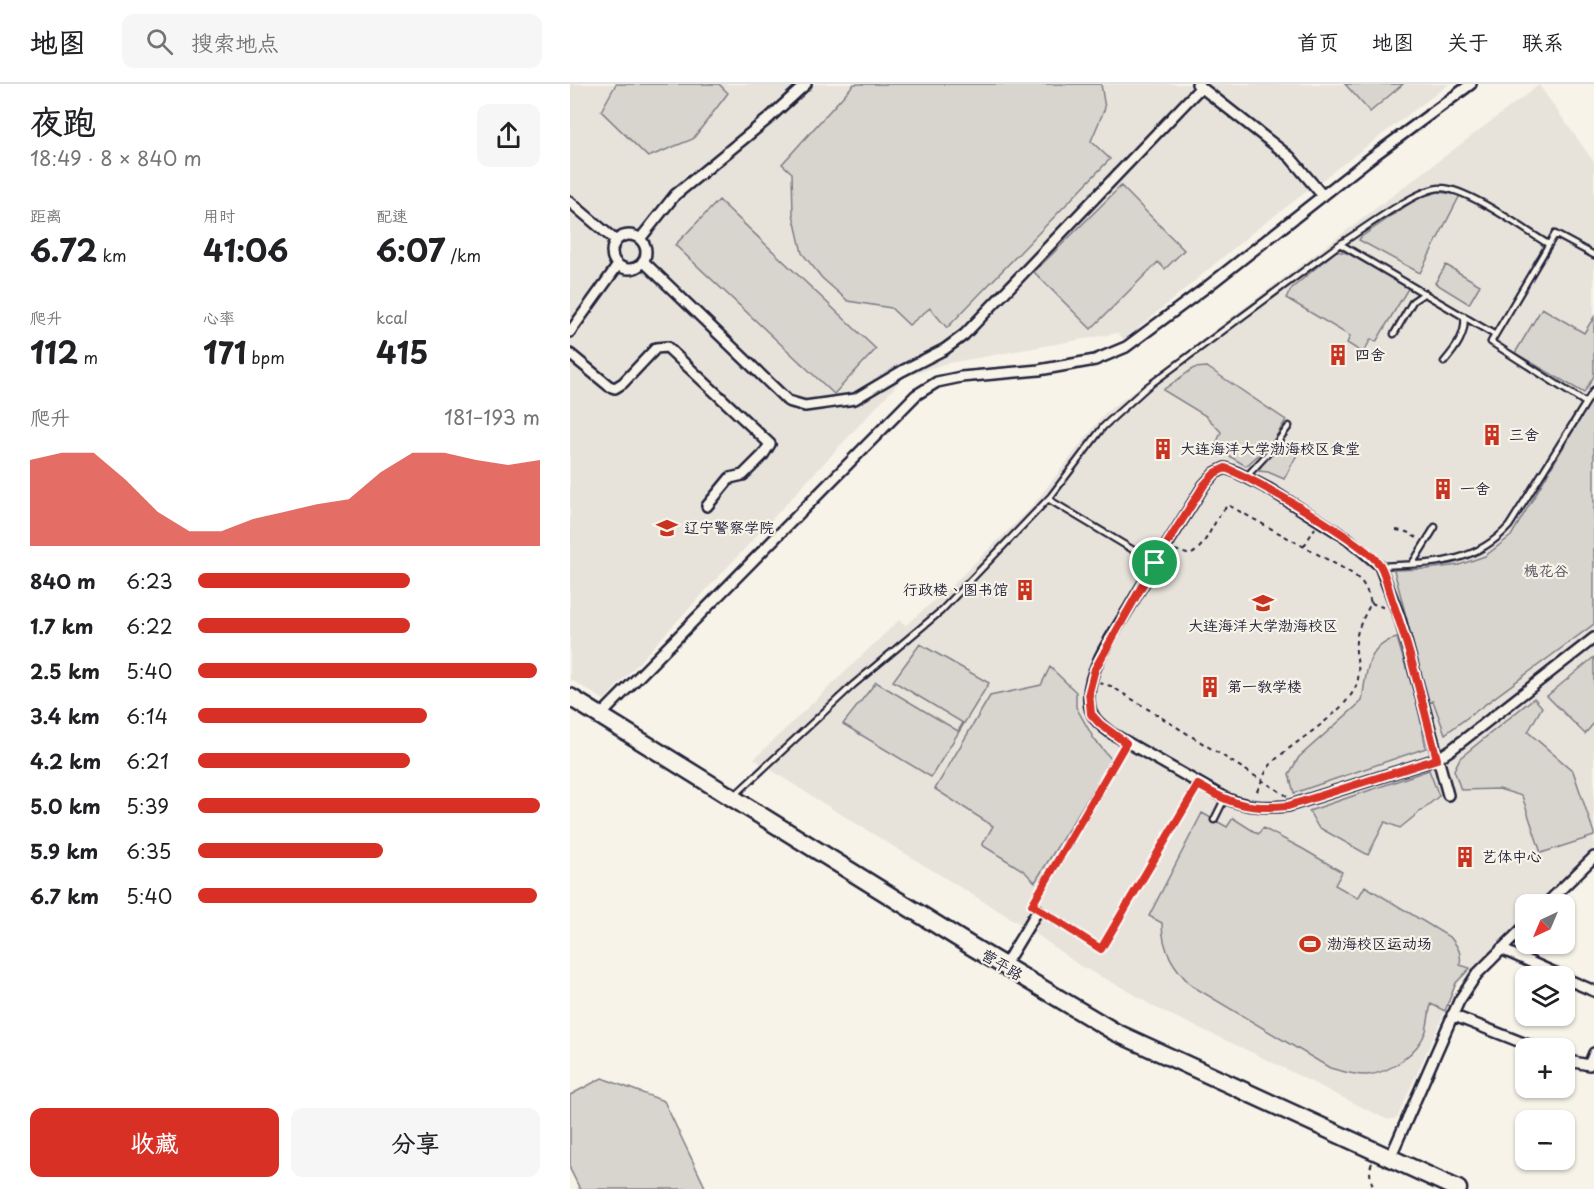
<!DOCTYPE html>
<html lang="zh">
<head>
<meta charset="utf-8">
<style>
  body { margin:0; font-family:"Playpen Sans","LXGW WenKai TC",sans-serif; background:#f6f6f6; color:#202124; height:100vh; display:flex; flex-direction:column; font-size:22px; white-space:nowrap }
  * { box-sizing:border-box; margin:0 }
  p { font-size:20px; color:#757577 }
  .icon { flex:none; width:33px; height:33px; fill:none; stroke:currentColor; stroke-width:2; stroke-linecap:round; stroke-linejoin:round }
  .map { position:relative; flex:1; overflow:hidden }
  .details { display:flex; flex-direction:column; background:#fff; width:570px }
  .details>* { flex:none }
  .needle { width:39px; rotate:224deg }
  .buttons { position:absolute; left:945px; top:810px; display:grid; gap:12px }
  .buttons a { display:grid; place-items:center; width:60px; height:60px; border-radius:12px; background:#fff; box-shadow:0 2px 4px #0004; font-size:30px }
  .pin { position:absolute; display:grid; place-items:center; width:51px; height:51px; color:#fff; margin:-26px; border:3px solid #fff; border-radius:50%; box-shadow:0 2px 6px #0007 }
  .round { display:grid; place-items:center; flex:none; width:63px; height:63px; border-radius:12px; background:#f6f6f6 }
  .summary { display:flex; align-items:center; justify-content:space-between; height:102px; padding:0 30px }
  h1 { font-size:33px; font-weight:700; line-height:45px }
  .stats { display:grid; grid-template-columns:repeat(3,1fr); gap:9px; height:102px; padding:6px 30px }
  .stats div { display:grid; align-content:center }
  .stats b { font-size:30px; font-weight:700 }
  .stats small { font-size:16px; font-weight:400 }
  .stats p { font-size:16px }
  .chart { height:168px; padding:12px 30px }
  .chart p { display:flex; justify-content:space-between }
  .chart svg { width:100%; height:108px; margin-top:6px; fill:#d93025; opacity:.7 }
  .action { display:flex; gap:12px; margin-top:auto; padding:12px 30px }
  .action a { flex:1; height:69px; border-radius:12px; background:#d93025; color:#fff; font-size:24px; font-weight:700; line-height:69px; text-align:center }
  .action a+a { background:#f6f6f6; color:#202124 }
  ul { padding:0 30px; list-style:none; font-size:20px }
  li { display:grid; grid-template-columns:96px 72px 1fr; align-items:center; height:45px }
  li i { height:15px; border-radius:8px; background:#d93025 }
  header { display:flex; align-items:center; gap:36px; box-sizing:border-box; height:84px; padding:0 30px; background:#fff; border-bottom:2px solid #e0e0e0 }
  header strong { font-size:28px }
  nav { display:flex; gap:33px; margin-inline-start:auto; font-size:21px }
  .search { width:420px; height:54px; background:#f6f6f6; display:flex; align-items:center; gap:15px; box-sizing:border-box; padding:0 21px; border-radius:12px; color:#757577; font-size:22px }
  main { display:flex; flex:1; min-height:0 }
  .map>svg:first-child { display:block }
  .built { fill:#e7e3db }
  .green { fill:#d8d5cf; stroke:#7d7c85; stroke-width:1.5 }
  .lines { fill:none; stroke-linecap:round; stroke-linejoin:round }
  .lane-casing { stroke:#22223b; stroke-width:9 }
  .street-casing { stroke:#22223b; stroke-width:14 }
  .highway-casing { stroke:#22223b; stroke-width:21 }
  .path { stroke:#22223b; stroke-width:2; stroke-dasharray:4.5 4.5; stroke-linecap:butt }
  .lane { stroke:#f7f3e8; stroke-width:4.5 }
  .street { stroke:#f7f3e8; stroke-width:9 }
  .highway { stroke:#f7f3e8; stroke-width:16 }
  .route-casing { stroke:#fff; stroke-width:12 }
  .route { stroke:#d93025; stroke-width:8 }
  .labels { text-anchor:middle; stroke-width:4.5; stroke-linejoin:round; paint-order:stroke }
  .poi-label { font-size:15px; fill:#22223b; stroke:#f7f3e8; text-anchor:start }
  .park-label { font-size:15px; fill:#504f60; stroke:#f7f3e8 }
  .street-label { font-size:15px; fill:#22223b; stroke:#f7f3e8 }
</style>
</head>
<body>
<header>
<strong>地图</strong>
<div class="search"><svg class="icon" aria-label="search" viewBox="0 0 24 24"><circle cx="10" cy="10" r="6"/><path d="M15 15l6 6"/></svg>搜索地点</div>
<nav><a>首页</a><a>地图</a><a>关于</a><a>联系</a></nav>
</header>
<main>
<section class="details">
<div class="summary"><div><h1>夜跑</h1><p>18:49 · 8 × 840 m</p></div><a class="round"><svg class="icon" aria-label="share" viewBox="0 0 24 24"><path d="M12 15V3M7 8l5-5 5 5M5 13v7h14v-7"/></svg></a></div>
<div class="stats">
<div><p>距离</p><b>6.72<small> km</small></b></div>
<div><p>用时</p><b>41:06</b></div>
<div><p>配速</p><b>6:07<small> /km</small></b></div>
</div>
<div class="stats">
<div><p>爬升</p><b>112<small> m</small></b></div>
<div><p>心率</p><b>171<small> bpm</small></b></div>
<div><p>kcal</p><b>415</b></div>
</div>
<div class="chart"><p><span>爬升</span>181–193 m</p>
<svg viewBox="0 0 160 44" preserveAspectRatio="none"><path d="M0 44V9L10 6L20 6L30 17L40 30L50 38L60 38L70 33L80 30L90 27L100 25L110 14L120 6L130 6L140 9L150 11L160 9V44z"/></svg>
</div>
<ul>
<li><b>840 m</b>6:23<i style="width:62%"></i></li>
<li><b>1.7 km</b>6:22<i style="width:62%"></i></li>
<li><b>2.5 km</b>5:40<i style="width:99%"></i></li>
<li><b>3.4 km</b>6:14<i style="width:67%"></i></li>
<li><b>4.2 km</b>6:21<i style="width:62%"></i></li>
<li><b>5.0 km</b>5:39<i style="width:100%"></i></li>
<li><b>5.9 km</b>6:35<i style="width:54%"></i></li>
<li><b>6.7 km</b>5:40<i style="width:99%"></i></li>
</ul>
<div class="action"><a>收藏</a><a>分享</a></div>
</section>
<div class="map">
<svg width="1024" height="1105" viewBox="0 0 1024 1105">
  <rect width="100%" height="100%" fill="#f7f3e8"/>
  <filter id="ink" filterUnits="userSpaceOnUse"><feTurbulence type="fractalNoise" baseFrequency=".0167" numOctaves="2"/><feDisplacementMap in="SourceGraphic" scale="12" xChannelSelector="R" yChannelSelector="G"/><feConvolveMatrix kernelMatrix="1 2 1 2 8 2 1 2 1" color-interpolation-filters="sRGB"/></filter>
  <g filter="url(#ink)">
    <path class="built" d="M 0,0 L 879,0 L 683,148 L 554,256 L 548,249 L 373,280 L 333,294 L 34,616 L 0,595 Z
      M 969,1 L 1024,78 L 1024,764 L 967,820 L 956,820 L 955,832 L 887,901 L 827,1034 L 818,1036 L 685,970 L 584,923 L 557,906 L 510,882 L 465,849 L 251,718 L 184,675 L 329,536 L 336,541 L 381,502 L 460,425 L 535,329 Z"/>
    <path class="green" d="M 46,0 L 149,0 L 158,9 L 123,55 L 78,73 L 31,27 Z
      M 284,0 L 531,0 L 535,24 L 521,57 L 540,75 L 377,244 L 360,224 L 339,241 L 321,224 L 278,217 L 252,194 L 232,169 L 223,130 L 222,89 L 212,80 Z
      M 775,0 L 833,0 L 800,28 Z
      M 551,102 L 614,166 L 595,185 L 588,178 L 521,245 L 464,188 Z
      M 868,108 L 890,111 L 850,189 L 789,156 L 791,153 L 848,114 Z
      M 149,116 L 306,265 L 264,310 L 105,161 Z
      M 766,167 L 777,169 L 839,203 L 806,258 L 801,255 L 793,269 L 777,259 L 780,252 L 716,214 L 722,204 Z
      M 876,181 L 910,201 L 899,220 L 865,199 Z
      M 972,224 L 1014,249 L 1024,233 L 1024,292 L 1014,309 L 945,269 Z
      M 637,283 L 716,336 L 702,359 L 676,382 L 649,366 L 646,361 L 651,348 L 636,332 L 593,306 L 624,284 Z
      M 1024,311 L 1024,540 L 875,650 L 863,617 L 848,624 L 856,664 L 724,709 L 719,690 L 729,673 L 792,617 C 796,591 796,561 827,554 L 836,584 L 847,575 L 824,486 L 857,485 L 889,481 L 915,472 L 941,452 Z
      M 712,357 L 729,367 L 714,395 L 698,388 L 689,387 L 692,380 Z
      M 350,560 L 419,599 L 361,693 L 273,640 L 306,598 L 388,647 L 393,639 L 323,597 Z
      M 1024,573 L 1024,639 L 1015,650 L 977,612 Z
      M 480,583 L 506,608 L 506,623 L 524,655 L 542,676 L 465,798 L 454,787 L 412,761 L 423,742 L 365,705 L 420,612 L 471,601 Z
      M 964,614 L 972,623 L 958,648 L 1003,687 L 1024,749 L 1024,752 L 971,769 L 952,712 L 929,705 L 891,706 L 884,686 L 890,674 Z
      M 859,686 L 869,712 L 830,744 L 815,738 L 798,771 L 748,743 L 739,727 Z
      M 632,729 L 657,743 L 663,734 L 688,750 L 693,744 L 733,765 L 772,788 L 765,801 L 788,814 L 795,802 L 881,854 C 888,863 892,869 890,881 L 900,884 L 886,899 L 875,927 L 861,920 C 859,929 858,939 856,947 C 848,969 820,989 797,991 C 785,992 772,987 760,984 L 622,902 C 604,884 592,866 592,839 L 579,832 Z
      M 32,994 L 94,1017 L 136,1105 L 10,1105 L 0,1085 L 0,1011 Z"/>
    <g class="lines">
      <defs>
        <path id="lane" d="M 770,160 C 791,147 849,103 871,104 C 897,104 955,146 978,160
          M 824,250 L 843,217 L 855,209
          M 874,278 C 885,265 897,250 894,232
          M 1016,319 L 1024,306
          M 676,393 L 702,365 L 719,342
          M 478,415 L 585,479
          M 842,480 L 865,443
          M 810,482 C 860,479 903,482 939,442 L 1016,319 L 921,258 L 985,150 L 1024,171
          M 556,659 L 462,821 L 531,865 L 628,701
          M 164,712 L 283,601 L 371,527 L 481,412 L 533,343 L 546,331 L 577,303 L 770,160 L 925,251
          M 644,736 L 655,714"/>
        <path id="street" d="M 627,0 L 720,73 L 753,112
          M 0,118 L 46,157
          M42 168a17 17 0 1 1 34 0a17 17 0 1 1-34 0Z
          M 70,155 L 105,111 L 199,34 L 236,0
          M 73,177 L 218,317 L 235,322 L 285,315 L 332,287 L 375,265 L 394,251 L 631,3
          M 0,248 L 48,181
          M 0,270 L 39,302 L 45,304 L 53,299 L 86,264 L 97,263 L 200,360 L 193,371 L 173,391 L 160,394 L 137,422
          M 30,632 L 346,311 L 367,298 L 391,293 L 469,286 L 525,276 L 556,263 L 638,202 L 802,73 L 901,0
          M 878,711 L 830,535 L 810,482 L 777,454 L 699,405 L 666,388 L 655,384 L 645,389 L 634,401 C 609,442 583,482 559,524 C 544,549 517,586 519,616 C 519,632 529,640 541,649 L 655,714 C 676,723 694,724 718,722 L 867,675 L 882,665 L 1024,554
          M 976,820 L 1024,773
          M 931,865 L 992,892
          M 434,882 L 468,826
          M 994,894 L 1024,907
          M 882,931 L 966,964
          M 994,976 L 1019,981 L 1024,969
          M 820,1074 L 889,917 L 907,890 L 956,841"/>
        <path id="highway" d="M 0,613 L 401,862 L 545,948 L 888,1105"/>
      </defs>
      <use href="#lane" class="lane-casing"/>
      <use href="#street" class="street-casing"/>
      <use href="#highway" class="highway-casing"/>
      <path class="path" d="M 826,446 L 837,448 L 850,456
        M 734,462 L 745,444
        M 605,466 L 620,471 C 637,463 643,435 658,421 L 771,483 C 790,494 795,498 801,519 C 795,531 787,544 786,557 C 784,576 794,588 784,606 C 771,631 727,656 705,676 C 694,686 692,699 685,711
        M 801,519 L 815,524
        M 529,599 L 541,602 L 717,712
        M 802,1079 C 798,1087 801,1097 804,1105"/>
      <use href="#lane" class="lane"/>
      <use href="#street" class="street"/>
      <use href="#highway" class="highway"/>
    </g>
  </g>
  <g class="lines" filter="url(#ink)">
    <defs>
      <path id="route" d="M 655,384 C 682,393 795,459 810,481 C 816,491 818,505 822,516 C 841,567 853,622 867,675 L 718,722 C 679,726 661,720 628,701 L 531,865 L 462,821 L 556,659 L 530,640 L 521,630 L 519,608 L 525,585 L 585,479 L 634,401 L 645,389 Z"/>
    </defs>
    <use href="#route" class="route-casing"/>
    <use href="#route" class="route"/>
  </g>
  <defs>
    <symbol id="building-bare" viewBox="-9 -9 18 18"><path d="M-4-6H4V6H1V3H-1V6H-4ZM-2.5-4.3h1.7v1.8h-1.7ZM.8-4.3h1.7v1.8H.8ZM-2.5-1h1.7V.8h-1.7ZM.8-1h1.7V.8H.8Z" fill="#c8321e" stroke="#f7f3e8" stroke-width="2.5" paint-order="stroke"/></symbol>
    <symbol id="university-bare" viewBox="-9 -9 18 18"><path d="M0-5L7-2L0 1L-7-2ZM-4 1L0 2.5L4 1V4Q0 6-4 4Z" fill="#c8321e" stroke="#f7f3e8" stroke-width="2.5" paint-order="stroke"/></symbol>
    <symbol id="stadium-bare" viewBox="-9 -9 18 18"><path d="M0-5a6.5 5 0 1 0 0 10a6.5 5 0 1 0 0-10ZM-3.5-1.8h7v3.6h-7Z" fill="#c8321e" stroke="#f7f3e8" stroke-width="2.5" paint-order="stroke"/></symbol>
  </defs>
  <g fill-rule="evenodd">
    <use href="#building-bare" x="753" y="256" width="30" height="30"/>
    <use href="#building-bare" x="907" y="336" width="30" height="30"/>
    <use href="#building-bare" x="578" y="350" width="30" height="30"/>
    <use href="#building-bare" x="858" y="390" width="30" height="30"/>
    <use href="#university-bare" x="82" y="429" width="30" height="30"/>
    <use href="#building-bare" x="440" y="491" width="30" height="30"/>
    <use href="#university-bare" x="678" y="504" width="30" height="30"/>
    <use href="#building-bare" x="625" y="588" width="30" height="30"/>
    <use href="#building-bare" x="880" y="758" width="30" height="30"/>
    <use href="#stadium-bare" x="725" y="845" width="30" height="30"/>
  </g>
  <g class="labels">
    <g class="poi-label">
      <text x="785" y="276">四舍</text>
      <text x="939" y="356">三舍</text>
      <text x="610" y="370">大连海洋大学渤海校区食堂</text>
      <text x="890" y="410">一舍</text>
      <text x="114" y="449">辽宁警察学院</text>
      <text x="438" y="511" text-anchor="end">行政楼、图书馆</text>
      <text x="693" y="547" text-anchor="middle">大连海洋大学渤海校区</text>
      <text x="657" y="608">第一教学楼</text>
      <text x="912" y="778">艺体中心</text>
      <text x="757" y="865">渤海校区运动场</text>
    </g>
    <g class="park-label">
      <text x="976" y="492">槐花谷</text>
    </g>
    <g class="street-label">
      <text transform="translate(432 881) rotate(31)" y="5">营平路</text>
    </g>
  </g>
</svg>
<div class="buttons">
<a><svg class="needle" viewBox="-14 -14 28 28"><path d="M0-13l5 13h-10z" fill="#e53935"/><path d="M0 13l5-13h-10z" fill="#757577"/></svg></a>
<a><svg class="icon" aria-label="layers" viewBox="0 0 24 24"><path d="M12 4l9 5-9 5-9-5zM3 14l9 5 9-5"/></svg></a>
<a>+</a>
<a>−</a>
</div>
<div class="pin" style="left:585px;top:479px;background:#1e9e55"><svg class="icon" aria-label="arrive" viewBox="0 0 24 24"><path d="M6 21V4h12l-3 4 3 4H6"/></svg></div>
</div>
</main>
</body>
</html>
